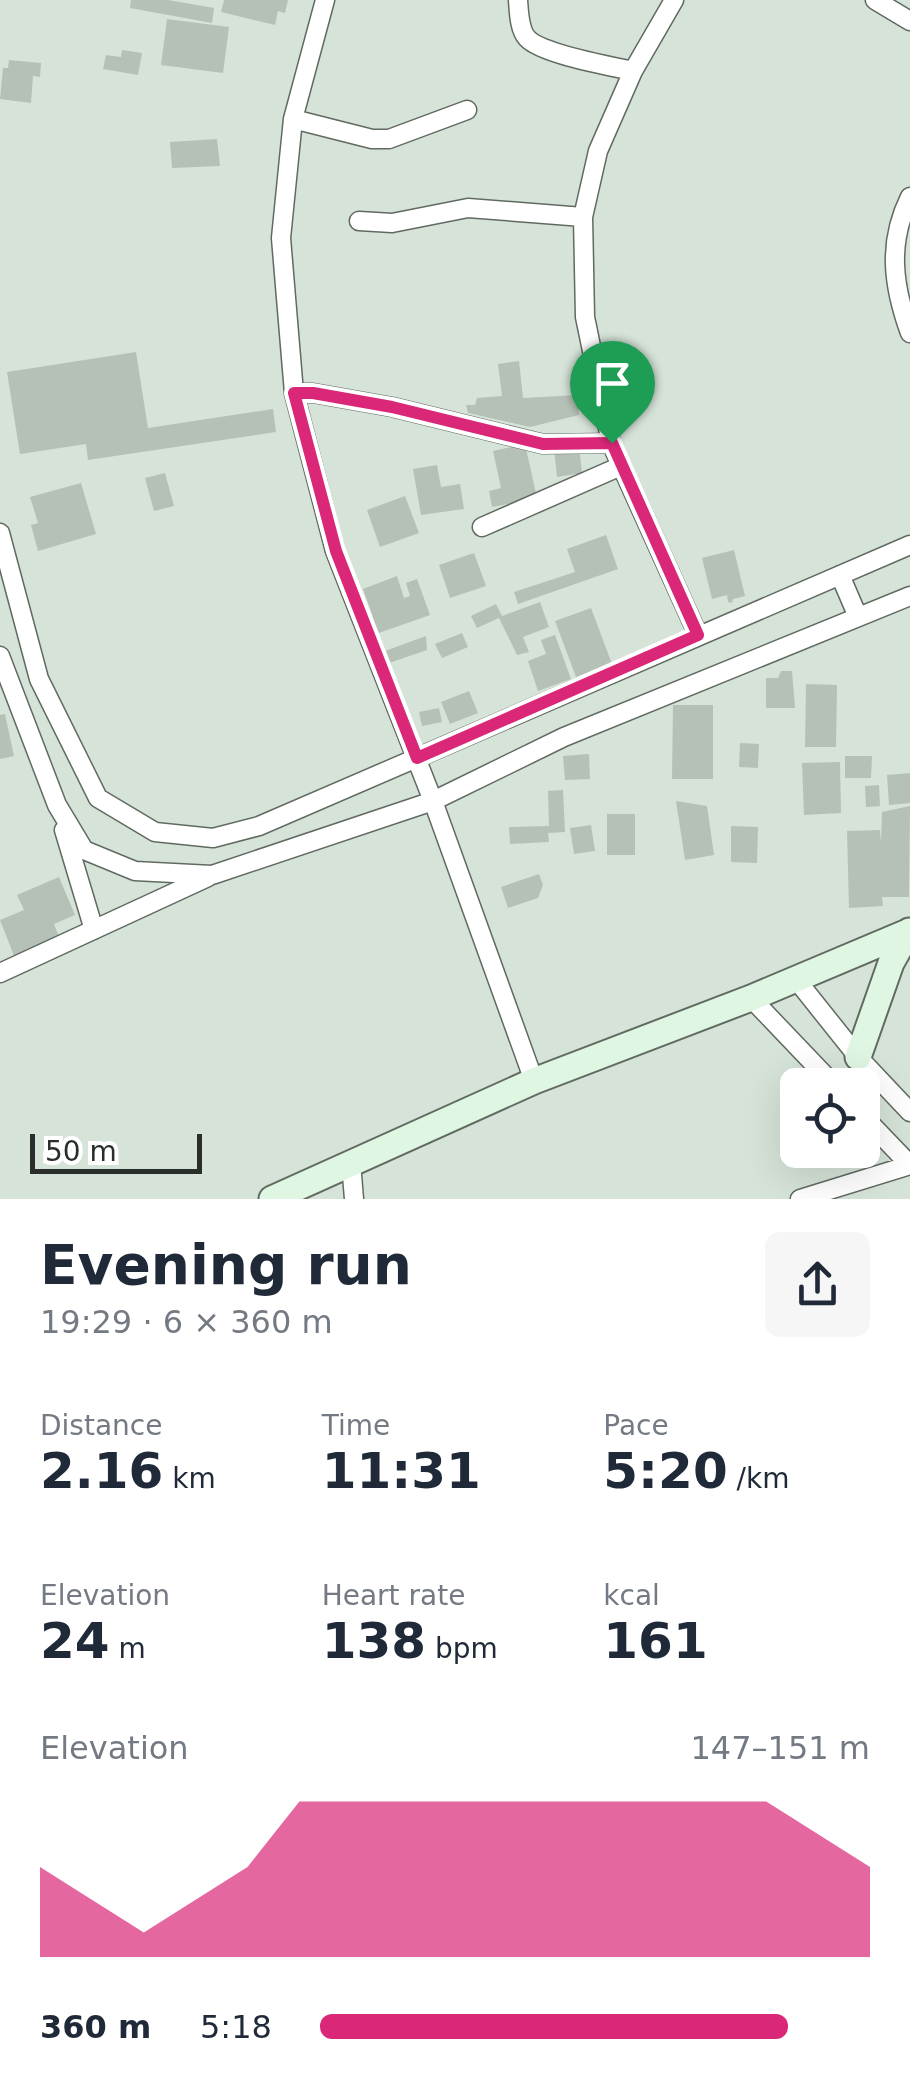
<!DOCTYPE html>
<html lang="en">
<head>
<meta charset="utf-8">
<style>
  body { margin:0; font-family:"DejaVu Sans",sans-serif; background:#f6f6f7; color:#1f2937; height:100vh; display:flex; flex-direction:column; font-size:38px; white-space:nowrap }
  * { box-sizing:border-box; margin:0 }
  p { font-size:32px; color:#747a83 }
  .icon { flex:none; width:55px; height:55px; fill:none; stroke:currentColor; stroke-width:2; stroke-linecap:round; stroke-linejoin:round }
  .map { position:relative; height:1199px; overflow:hidden }
  .details { display:flex; flex-direction:column; background:#fff; flex:1 }
  .details>* { flex:none }
  .fabs { position:absolute; left:780px; top:1068px; display:grid; gap:20px }
  .fabs a { display:grid; place-items:center; width:100px; height:100px; border-radius:15px; background:#fff; box-shadow:0 10px 40px #0002; font-size:50px }
  .scale { position:absolute; left:30px; bottom:25px; width:172px; box-sizing:border-box; padding-left:10px; border:5px solid #292e2a; border-top:0; font-size:28px; line-height:35px; white-space:nowrap; color:#292e2a; -webkit-text-stroke:8px #fff; paint-order:stroke }
  .pin { position:absolute; display:grid; place-items:center; width:85px; height:85px; color:#fff; margin:-102px -42px; border-radius:50% 50% 50% 0; rotate:-45deg; box-shadow:0 0 10px #0007 }
  .pin .icon { rotate:45deg }
  .round { display:grid; place-items:center; flex:none; width:105px; height:105px; border-radius:15px; background:#f6f6f7 }
  .summary { display:flex; align-items:center; justify-content:space-between; height:170px; padding:0 40px }
  h1 { font-size:55px; font-weight:800; line-height:75px }
  .metrics { display:grid; grid-template-columns:repeat(3,1fr); gap:15px; height:170px; padding:10px 40px }
  .metrics div { display:grid; align-content:center }
  .metrics b { font-size:50px; font-weight:800 }
  .metrics small { font-size:28px; font-weight:400 }
  .metrics p { font-size:28px }
  .chart { height:280px; padding:20px 40px }
  .chart p { display:flex; justify-content:space-between }
  .chart svg { width:100%; height:180px; margin-top:10px; fill:#db2777; opacity:.7 }
  ul { padding:0 40px; list-style:none; font-size:32px }
  li { display:grid; grid-template-columns:160px 120px 1fr; align-items:center; height:75px }
  li i { height:25px; border-radius:12px; background:#db2777 }
  .map>svg:first-child { display:block }
  .building { fill:#b5c1b7 }
  .lines { fill:none; stroke-linecap:round; stroke-linejoin:round }
  .street-casing { stroke:#606a61; stroke-width:21 }
  .secondary-casing { stroke:#606a61; stroke-width:29 }
  .street { stroke:#fff; stroke-width:18 }
  .secondary { stroke:#dff6e3; stroke-width:25 }
  .route-casing { stroke:#fff; stroke-width:20 }
  .route { stroke:#db2777; stroke-width:12 }
</style>
</head>
<body>
<div class="map">
<svg width="910" height="1199" viewBox="0 0 910 1199">
  <rect width="100%" height="100%" fill="#d6e3d8"/>
  <path class="building" d="M 131,0 L 168,0 L 214,8 L 212,23 L 130,8 Z
    M 224,0 L 288,0 L 285,13 L 278,11 L 275,25 L 221,12 Z
    M 167,19 L 229,27 L 223,73 L 161,65 Z
    M 122,50 L 142,53 L 138,75 L 103,69 L 106,55 L 121,57 Z
    M 9,60 L 41,63 L 40,77 L 33,76 L 31,103 L 0,99 L 3,68 L 8,68 Z
    M 217,139 L 220,166 L 172,168 L 170,142 Z
    M 136,352 L 148,428 L 273,409 L 276,432 L 88,460 L 86,444 L 20,454 L 7,372 Z
    M 519,361 L 523,398 L 578,395 L 579,415 L 530,427 L 468,413 L 466,405 L 475,405 L 477,398 L 502,396 L 498,364 Z
    M 525,444 L 537,498 L 492,507 L 489,491 L 501,488 L 493,451 Z
    M 579,445 L 582,473 L 557,477 L 554,448 Z
    M 437,465 L 441,487 L 460,484 L 464,509 L 421,515 L 413,469 Z
    M 165,473 L 174,506 L 154,511 L 145,478 Z
    M 81,483 L 96,534 L 38,551 L 31,525 L 38,523 L 30,497 Z
    M 405,496 L 419,533 L 380,547 L 367,510 Z
    M 606,535 L 618,569 L 518,604 L 514,592 L 575,572 L 567,549 Z
    M 734,550 L 745,596 L 733,599 L 732,603 L 728,602 L 727,595 L 712,599 L 702,558 Z
    M 474,553 L 486,586 L 450,598 L 439,565 Z
    M 397,576 L 404,598 L 410,596 L 406,583 L 417,579 L 430,615 L 373,635 L 367,619 L 373,617 L 363,589 Z
    M 540,602 L 549,627 L 523,637 L 529,652 L 517,655 L 499,618 L 477,628 L 471,616 L 496,604 L 502,616 Z
    M 591,608 L 612,664 L 576,677 L 555,621 Z
    M 462,633 L 468,647 L 442,658 L 435,644 Z
    M 555,635 L 571,679 L 538,691 L 528,661 L 546,654 L 541,640 Z
    M 426,636 L 427,650 L 389,663 L 385,651 Z
    M 781,671 L 792,671 L 795,708 L 766,708 L 766,678 L 778,678 Z
    M 806,684 L 837,685 L 836,747 L 805,747 Z
    M 469,691 L 478,713 L 450,724 L 441,702 Z
    M 673,705 L 713,705 L 713,779 L 672,779 Z
    M 439,708 L 442,722 L 422,726 L 419,712 Z
    M 5,714 L 14,756 L 0,759 L 0,715 Z
    M 740,743 L 759,744 L 758,768 L 739,767 Z
    M 589,754 L 590,779 L 565,780 L 563,756 Z
    M 845,756 L 872,756 L 871,778 L 845,778 Z
    M 840,762 L 841,813 L 804,815 L 802,763 Z
    M 910,773 L 910,803 L 889,805 L 887,775 Z
    M 879,785 L 880,806 L 866,807 L 865,786 Z
    M 563,790 L 565,832 L 548,833 L 549,842 L 510,844 L 509,827 L 549,826 L 548,791 Z
    M 676,801 L 707,806 L 714,855 L 685,860 Z
    M 910,806 L 909,897 L 882,897 L 883,906 L 849,908 L 847,831 L 880,830 L 881,843 L 882,812 Z
    M 607,814 L 635,814 L 635,855 L 607,855 Z
    M 591,825 L 595,851 L 574,854 L 570,828 Z
    M 731,826 L 758,827 L 757,863 L 731,862 Z
    M 539,874 L 543,885 L 538,898 L 508,908 L 501,887 Z
    M 59,877 L 75,915 L 54,924 L 59,937 L 14,956 L 0,920 L 24,910 L 17,895 Z"/>
  <g class="lines">
    <defs>
      <path id="street" d="M 325,0 L 293,119 L 281,238 L 294,393 L 335,551 L 433,801 L 534,1081
        M 518,0 C 519,12 519,29 527,38 C 541,54 610,66 633,71
        M 674,0 L 633,71 L 598,151 L 583,217 L 585,317 L 611,443 L 698,635
        M 875,0 L 910,21
        M 293,119 L 372,139 L 389,139 L 467,110
        M 910,197 C 887,243 893,286 910,333
        M 359,221 L 392,223 L 468,208 L 583,217
        M 294,393 L 313,393 L 392,407 L 543,444 L 611,443
        M 482,527 L 621,466
        M 0,533 L 39,679 L 98,798 L 155,832 L 213,838 L 259,826 L 910,545
        M 840,575 L 858,617
        M 0,656 L 57,805 L 84,850 L 135,871 L 212,875 L 433,801 L 564,737 L 910,596
        M 64,830 L 94,930
        M 0,973 L 208,877
        M 795,978 L 858,1057 L 910,1112
        M 751,998 L 834,1085
        M 862,1115 L 910,1165
        M 351,1163 L 354,1199
        M 800,1199 L 910,1165"/>
      <path id="secondary" d="M 858,1057 L 891,963 L 909,931
        M 272,1199 L 534,1081 L 751,998 L 910,931"/>
    </defs>
    <use href="#street" class="street-casing"/>
    <use href="#secondary" class="secondary-casing"/>
    <use href="#street" class="street"/>
    <use href="#secondary" class="secondary"/>
  </g>
  <g class="lines">
    <defs>
      <path id="route" d="M 294,393 L 313,393 L 392,407 L 543,444 L 612,443 L 698,635 L 417,758 L 336,551 Z"/>
    </defs>
    <use href="#route" class="route-casing"/>
    <use href="#route" class="route"/>
  </g>
</svg>
<div class="fabs">
<a><svg class="icon" aria-label="locate" viewBox="0 0 24 24"><circle cx="12" cy="12" r="6"/><path d="M12 2v4M12 18v4M2 12h4M18 12h4"/></svg></a>
</div>
<div class="scale">50 m</div>
<div class="pin" style="left:612px;top:443px;background:#1e9e55"><svg class="icon" aria-label="arrive" viewBox="0 0 24 24"><path d="M6 21V4h12l-3 4 3 4H6"/></svg></div>
</div>
<section class="details">
<div class="summary"><div><h1>Evening run</h1><p>19:29 · 6 × 360 m</p></div><a class="round"><svg class="icon" aria-label="share" viewBox="0 0 24 24"><path d="M12 15V3M7 8l5-5 5 5M5 13v7h14v-7"/></svg></a></div>
<div class="metrics">
<div><p>Distance</p><b>2.16<small> km</small></b></div>
<div><p>Time</p><b>11:31</b></div>
<div><p>Pace</p><b>5:20<small> /km</small></b></div>
</div>
<div class="metrics">
<div><p>Elevation</p><b>24<small> m</small></b></div>
<div><p>Heart rate</p><b>138<small> bpm</small></b></div>
<div><p>kcal</p><b>161</b></div>
</div>
<div class="chart"><p><span>Elevation</span>147–151 m</p>
<svg viewBox="0 0 160 44" preserveAspectRatio="none"><path d="M0 44V22L10 30L20 38L30 30L40 22L50 6L60 6L70 6L80 6L90 6L100 6L110 6L120 6L130 6L140 6L150 14L160 22V44z"/></svg>
</div>
<ul>
<li><b>360 m</b>5:18<i style="width:85%"></i></li>
</ul>
</section>
</body>
</html>
